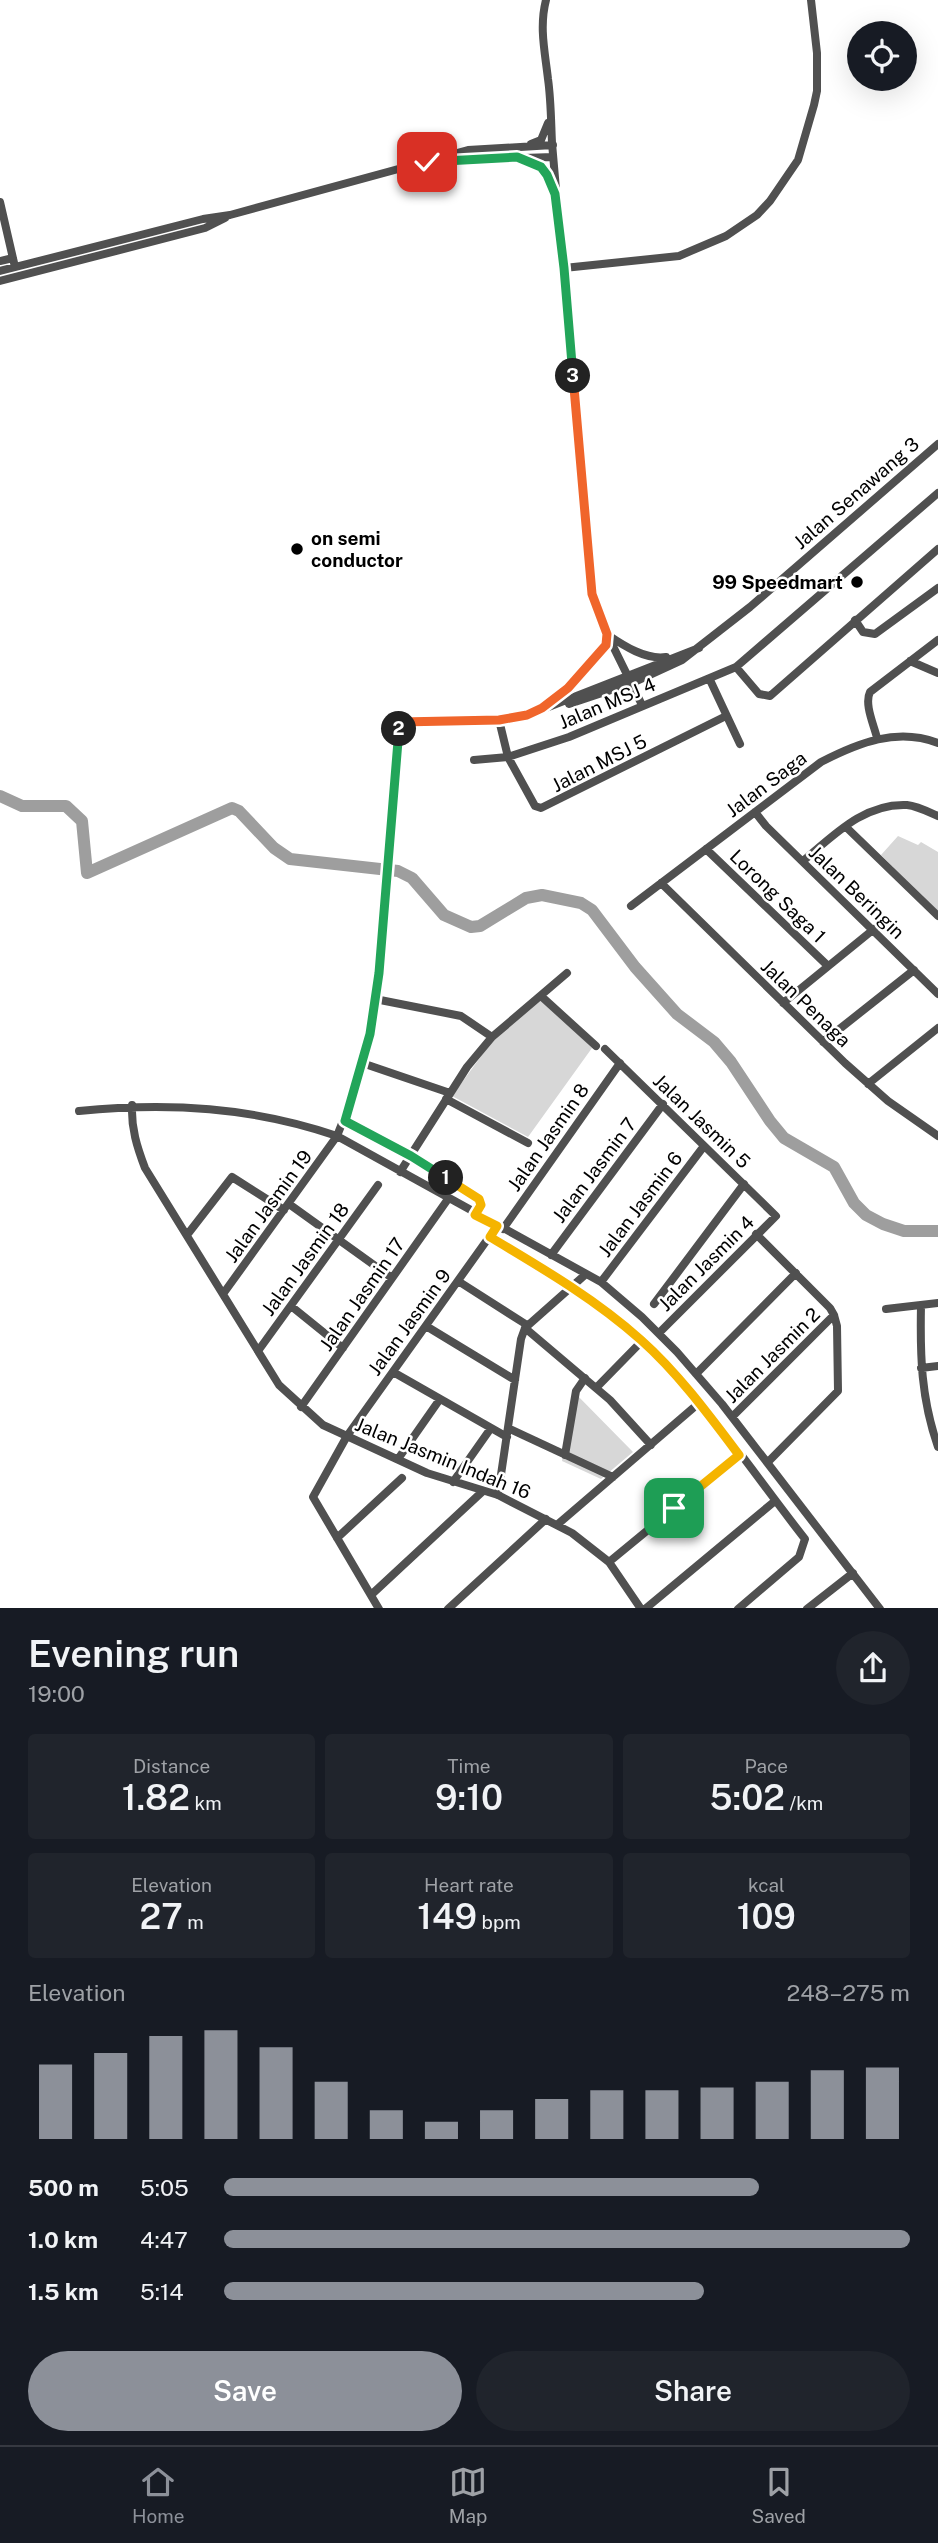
<!DOCTYPE html>
<html lang="en">
<head>
<meta charset="utf-8">
<style>
  body { margin:0; font-family:"Public Sans",sans-serif; background:#20242c; color:#f1f3f6; height:100vh; display:flex; flex-direction:column; font-size:26px; white-space:nowrap }
  * { box-sizing:border-box; margin:0 }
  p { font-size:23px; color:#9ea1a6 }
  .icon { flex:none; width:38px; height:38px; fill:none; stroke:currentColor; stroke-width:2; stroke-linecap:round; stroke-linejoin:round }
  .map { position:relative; height:1608px; overflow:hidden }
  .details { display:flex; flex-direction:column; background:#171b24; flex:1 }
  .details>* { flex:none }
  .fabs { position:absolute; left:847px; top:21px; display:grid; gap:14px }
  .fabs a { display:grid; place-items:center; width:70px; height:70px; border-radius:50%; background:#171b24; box-shadow:0 7px 28px #0002; font-size:35px }
  .pin { position:absolute; display:grid; place-items:center; width:60px; height:60px; color:#fff; margin:-30px; border-radius:14px; box-shadow:0 4px 10px #0006 }
  .km { position:absolute; width:35px; height:35px; margin:-18px; border-radius:50%; background:#222; color:#fff; font-size:19px; line-height:35px; text-align:center }
  .round { display:grid; place-items:center; flex:none; width:74px; height:74px; border-radius:37px; background:#20242c }
  .overview { display:flex; align-items:center; justify-content:space-between; height:119px; padding:0 28px }
  h1 { font-size:38px; font-weight:600; line-height:52px }
  .metrics { display:grid; grid-template-columns:repeat(3,1fr); gap:10px; height:119px; padding:7px 28px }
  .metrics div { display:grid; align-content:center; border-radius:7px; background:#20242c; text-align:center }
  .metrics b { font-size:35px; font-weight:600 }
  .metrics small { font-size:19px; font-weight:400 }
  .metrics p { font-size:19px }
  .chart { height:196px; padding:14px 28px }
  .chart p { display:flex; justify-content:space-between }
  .chart svg { width:100%; height:126px; margin-top:7px; stroke:#8c9099; stroke-width:6 }
  .button { display:flex; gap:14px; margin-top:auto; padding:14px 28px }
  .button a { flex:1; height:80px; border-radius:42px; background:#8c9099; color:#fff; font-size:28px; font-weight:600; line-height:80px; text-align:center }
  .button a+a { background:#20242c; color:#f1f3f6 }
  ul { padding:0 28px; list-style:none; font-size:23px }
  li { display:grid; grid-template-columns:112px 84px 1fr; align-items:center; height:52px }
  li i { height:18px; border-radius:9px; background:#8c9099 }
  .tabs { display:flex; justify-content:space-around; align-items:center; height:98px; border-top:2px solid #363941; background:#171b24; font-size:19px; color:#9ea1a6 }
  .tabs a { display:grid; justify-items:center; gap:4px }
  .tabs .selected { color:#8c9099 }
  .map>svg:first-child { display:block }
  .green { fill:#d7d7d7 }
  .lines { fill:none; stroke-linecap:round; stroke-linejoin:round }
  .river { stroke:#9e9e9e; stroke-width:12 }
  .minor { stroke:#505050; stroke-width:8 }
  .split-1-casing { stroke:#fff; stroke-width:14 }
  .split-2-casing { stroke:#fff; stroke-width:14 }
  .split-3-casing { stroke:#fff; stroke-width:14 }
  .split-4-casing { stroke:#fff; stroke-width:14 }
  .split-1 { stroke:#f5b400; stroke-width:9 }
  .split-2 { stroke:#22a559; stroke-width:9 }
  .split-3 { stroke:#f0652b; stroke-width:9 }
  .split-4 { stroke:#22a559; stroke-width:9 }
  .poi-dot { fill:#000; stroke:#fff; stroke-width:2.5 }
  .labels { text-anchor:middle; stroke-width:5; stroke-linejoin:round; paint-order:stroke }
  .street-label { font-size:19px; fill:#000; stroke:#fff }
  .poi-label { font-size:19px; font-weight:bold; fill:#000; stroke:#fff; text-anchor:start }
</style>
</head>
<body>
<div class="map">
<svg width="938" height="1609" viewBox="0 0 938 1609">
  <rect width="100%" height="100%" fill="#fff"/>
  <path class="green" d="M 898,836 L 918,845 L 921,842 L 938,852 L 938,911 L 881,855 Z
    M 541,999 L 592,1048 L 528,1137 L 452,1096 L 493,1040 Z
    M 573,1391 L 633,1452 L 601,1479 L 562,1461 Z"/>
  <g class="lines">
    <path class="river" d="M 0,796 L 22,806 L 66,806 L 82,821 L 87,873 L 232,808 L 239,811 L 274,848 L 290,859 L 398,871 L 412,878 L 444,915 L 471,927 L 480,926 L 526,898 L 542,895 L 581,903 L 592,910 L 635,967 L 677,1014 L 714,1042 L 731,1062 L 770,1121 L 784,1138 L 834,1167 L 854,1203 L 866,1215 L 883,1224 L 904,1231 L 938,1231"/>
    <path class="minor" d="M 546,0 C 539,27 545,52 548,79 C 551,100 551,122 552,143 C 564,293 579,443 591,594 L 607,634 L 642,705
      M 531,144 L 541,140 L 548,123
      M 527,160 L 541,167 L 552,188
      M 440,161 L 553,157
      M 0,202 L 15,267
      M 0,261 L 13,258
      M 564,268 L 679,256 L 726,236 L 757,215 L 770,201 L 798,160 L 814,105 L 817,91 L 817,53 L 811,0
      M 0,271 L 203,219 L 230,215 L 468,150 L 553,145
      M 0,281 L 205,228 L 225,218
      M 855,620 L 863,632 L 875,634 L 938,588
      M 608,635 C 624,646 646,660 666,657
      M 910,661 L 938,673
      M 736,667 L 759,694 L 770,696 L 938,549
      M 710,680 L 740,744
      M 548,704 L 568,688 L 604,650 L 607,636
      M 569,704 L 632,683 L 682,660 L 750,607 L 938,444
      M 499,720 L 508,757 L 535,806 L 541,808 L 726,716
      M 877,738 C 874,725 864,704 870,692 L 938,640
      M 474,760 L 508,757 L 569,737 L 736,667 L 938,493
      M 755,812 L 766,826 L 938,994
      M 846,827 L 938,916
      M 706,849 L 828,966
      M 803,861 C 834,835 864,803 907,805 C 917,806 929,812 938,816
      M 661,883 L 845,1063 L 888,1101 L 938,1136
      M 631,906 L 821,762 C 858,743 897,727 938,743
      M 541,996 L 596,1046
      M 375,999 L 461,1016 L 492,1037
      M 783,1003 L 874,929
      M 823,1042 L 914,970
      M 605,1049 L 776,1216 L 659,1333
      M 362,1063 L 450,1093
      M 868,1084 L 938,1028
      M 446,1099 L 528,1143
      M 132,1105 C 131,1128 137,1147 145,1168 L 279,1385 L 323,1425 L 427,1473 L 498,1495 L 572,1533 L 609,1562 L 641,1609
      M 79,1111 C 168,1102 252,1107 337,1136 L 601,1282 L 642,1317 L 677,1352 L 722,1404 L 880,1609
      M 345,1121 L 411,1156 L 479,1199 L 481,1205 L 475,1215
      M 400,1172 L 467,1067 L 492,1037 L 567,973
      M 289,1204 L 392,1278
      M 503,1229 L 620,1063
      M 756,1234 L 830,1308 L 834,1315 L 837,1326 L 838,1391 L 768,1462
      M 187,1235 L 232,1177 L 284,1210
      M 490,1237 C 543,1269 597,1299 643,1342 C 705,1399 753,1473 805,1539 L 799,1557 L 738,1609
      M 551,1255 L 663,1104
      M 458,1281 L 527,1325
      M 601,1282 L 704,1146
      M 223,1294 L 337,1136 L 354,1093 L 370,1034 L 379,973 L 400,722 L 499,720 L 528,715 L 699,648
      M 654,1304 L 744,1184
      M 921,1305 C 920,1356 921,1398 938,1447
      M 291,1306 L 343,1348
      M 886,1309 L 938,1303
      M 426,1326 L 515,1380
      M 525,1328 L 610,1400 L 651,1445
      M 258,1351 L 378,1185
      M 921,1368 L 938,1366
      M 393,1372 L 507,1437
      M 696,1374 L 796,1273
      M 596,1388 L 642,1341
      M 301,1407 L 448,1199
      M 732,1417 L 834,1315
      M 508,1428 L 613,1477
      M 565,1455 L 576,1391 L 585,1378
      M 398,1459 L 440,1399
      M 453,1482 L 491,1428
      M 498,1495 L 521,1339 L 525,1328 L 586,1274
      M 558,1524 L 699,1403
      M 337,1538 L 402,1478
      M 609,1562 L 739,1455
      M 371,1595 L 483,1491
      M 379,1609 L 313,1497 L 347,1436 L 497,1226
      M 448,1609 L 546,1519
      M 645,1609 L 775,1501
      M 807,1609 L 853,1573"/>
  </g>
  <g class="lines">
    <defs>
      <path id="split-1" d="M 446,1178 L 479,1199 L 481,1205 L 475,1215 L 497,1226 L 490,1237 C 542,1268 595,1299 641,1340 C 678,1373 709,1415 739,1455 L 674,1508"/>
      <path id="split-2" d="M 399,729 L 379,973 L 370,1034 L 345,1121 L 411,1156 L 446,1178"/>
      <path id="split-3" d="M 399,729 L 400,722 L 499,720 L 527,715 L 542,708 L 568,688 L 606,645 L 607,634 L 592,594 L 573,376"/>
      <path id="split-4" d="M 427,162 L 517,157 L 541,167 L 547,175 L 555,194 L 564,268 L 573,376"/>
    </defs>
    <use href="#split-1" class="split-1-casing"/>
    <use href="#split-2" class="split-2-casing"/>
    <use href="#split-3" class="split-3-casing"/>
    <use href="#split-4" class="split-4-casing"/>
    <use href="#split-1" class="split-1"/>
    <use href="#split-2" class="split-2"/>
    <use href="#split-3" class="split-3"/>
    <use href="#split-4" class="split-4"/>
  </g>
  <g class="poi-dot">
    <circle cx="297" cy="549" r="7"/>
    <circle cx="857" cy="582" r="7"/>
  </g>
  <g class="labels">
    <g class="street-label">
      <text transform="translate(856 493) rotate(-41)" y="7">Jalan Senawang 3</text>
      <text transform="translate(607 703) rotate(-23)" y="7">Jalan MSJ 4</text>
      <text transform="translate(599 763) rotate(-27)" y="7">Jalan MSJ 5</text>
      <text transform="translate(766 784) rotate(-37)" y="7">Jalan Saga</text>
      <text transform="translate(857 892) rotate(44)" y="7">Jalan Beringin</text>
      <text transform="translate(778 896) rotate(44)" y="7">Lorong Saga 1</text>
      <text transform="translate(806 1003) rotate(44)" y="7">Jalan Penaga</text>
      <text transform="translate(702 1121) rotate(44)" y="7">Jalan Jasmin 5</text>
      <text transform="translate(548 1137) rotate(-55)" y="7">Jalan Jasmin 8</text>
      <text transform="translate(594 1170) rotate(-53)" y="7">Jalan Jasmin 7</text>
      <text transform="translate(640 1204) rotate(-53)" y="7">Jalan Jasmin 6</text>
      <text transform="translate(268 1206) rotate(-54)" y="7">Jalan Jasmin 19</text>
      <text transform="translate(305 1259) rotate(-54)" y="7">Jalan Jasmin 18</text>
      <text transform="translate(706 1263) rotate(-45)" y="7">Jalan Jasmin 4</text>
      <text transform="translate(362 1294) rotate(-55)" y="7">Jalan Jasmin 17</text>
      <text transform="translate(409 1322) rotate(-54)" y="7">Jalan Jasmin 9</text>
      <text transform="translate(772 1355) rotate(-45)" y="7">Jalan Jasmin 2</text>
      <text transform="translate(443 1458) rotate(22)" y="7">Jalan Jasmin Indah 16</text>
    </g>
    <g class="poi-label">
      <text x="311" y="545">on semi<tspan x="311" dy="22">conductor</tspan></text>
      <text x="843" y="589" text-anchor="end">99 Speedmart</text>
    </g>
  </g>
</svg>
<div class="fabs">
<a><svg class="icon" aria-label="locate" viewBox="0 0 24 24"><circle cx="12" cy="12" r="6"/><path d="M12 2v4M12 18v4M2 12h4M18 12h4"/></svg></a>
</div>
<div class="pin" style="left:674px;top:1508px;background:#1e9e55"><svg class="icon" aria-label="arrive" viewBox="0 0 24 24"><path d="M6 21V4h12l-3 4 3 4H6"/></svg></div>
<div class="pin" style="left:427px;top:162px;background:#d93025"><svg class="icon" aria-label="check" viewBox="0 0 24 24"><path d="M5 12l5 5 9-10"/></svg></div>
<b class="km" style="left:446px;top:1178px">1</b>
<b class="km" style="left:399px;top:729px">2</b>
<b class="km" style="left:573px;top:376px">3</b>
</div>
<section class="details">
<div class="overview"><div><h1>Evening run</h1><p>19:00</p></div><a class="round"><svg class="icon" aria-label="share" viewBox="0 0 24 24"><path d="M12 15V3M7 8l5-5 5 5M5 13v7h14v-7"/></svg></a></div>
<div class="metrics">
<div><p>Distance</p><b>1.82<small> km</small></b></div>
<div><p>Time</p><b>9:10</b></div>
<div><p>Pace</p><b>5:02<small> /km</small></b></div>
</div>
<div class="metrics">
<div><p>Elevation</p><b>27<small> m</small></b></div>
<div><p>Heart rate</p><b>149<small> bpm</small></b></div>
<div><p>kcal</p><b>109</b></div>
</div>
<div class="chart"><p><span>Elevation</span>248–275 m</p>
<svg viewBox="0 0 160 44" preserveAspectRatio="none"><path d="M5 44V18M15 44V14M25 44V8M35 44V6M45 44V12M55 44V24M65 44V34M75 44V38M85 44V34M95 44V30M105 44V27M115 44V27M125 44V26M135 44V24M145 44V20M155 44V19"/></svg>
</div>
<ul>
<li><b>500 m</b>5:05<i style="width:78%"></i></li>
<li><b>1.0 km</b>4:47<i style="width:100%"></i></li>
<li><b>1.5 km</b>5:14<i style="width:70%"></i></li>
</ul>
<div class="button"><a>Save</a><a>Share</a></div>
</section>
<nav class="tabs">
<a class="selected"><svg class="icon" aria-label="home" viewBox="0 0 24 24"><path d="M3 11l9-7 9 7M6 9v11h12V9"/></svg>Home</a>
<a><svg class="icon" aria-label="map" viewBox="0 0 24 24"><path d="M3 6l6-2 6 2 6-2v14l-6 2-6-2-6 2zM9 4v14M15 6v14"/></svg>Map</a>
<a><svg class="icon" aria-label="saved" viewBox="0 0 24 24"><path d="M7 4h10v16l-5-4-5 4z"/></svg>Saved</a>
</nav>
</body>
</html>
